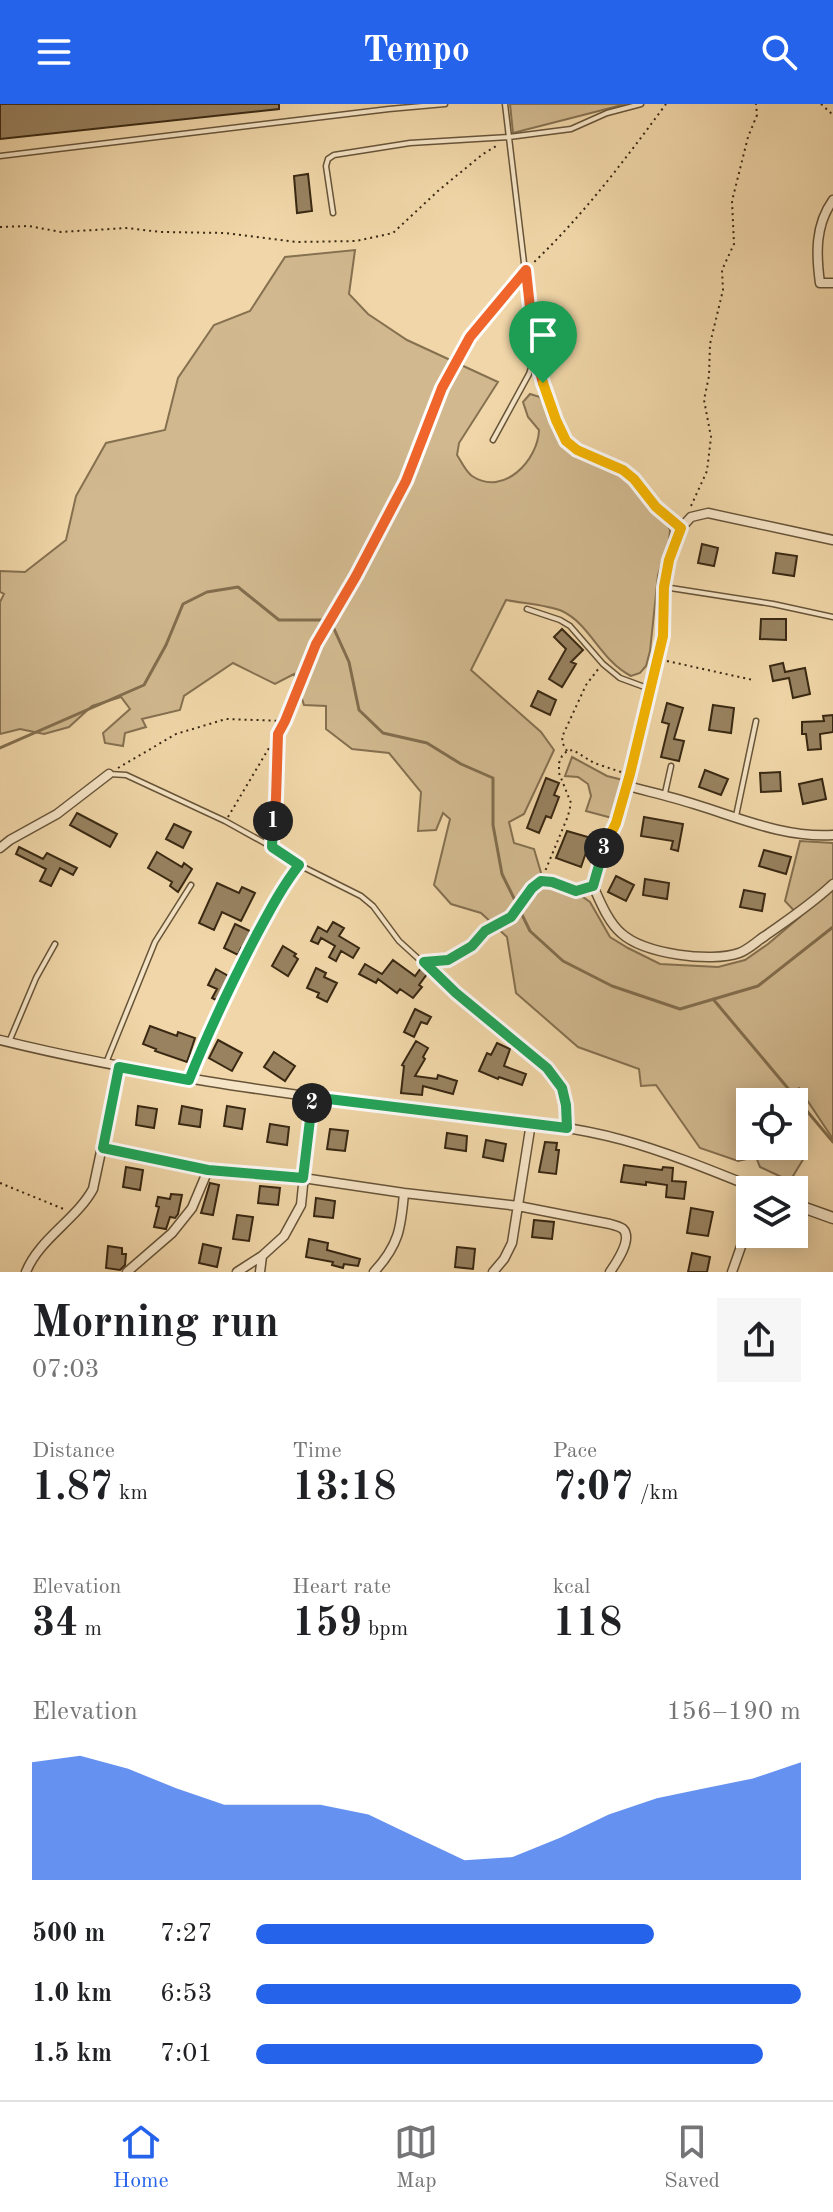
<!DOCTYPE html>
<html lang="en">
<head>
<meta charset="utf-8">
<style>
  body { margin:0; font-family:"Old Standard TT",serif; background:#f6f6f6; color:#202124; height:100vh; display:flex; flex-direction:column; font-size:30px; white-space:nowrap }
  * { box-sizing:border-box; margin:0 }
  p { font-size:26px; color:#757577 }
  .icon { flex:none; width:44px; height:44px; fill:none; stroke:currentColor; stroke-width:2; stroke-linecap:round; stroke-linejoin:round }
  .map { position:relative; height:1168px; overflow:hidden }
  .drawer { display:flex; flex-direction:column; background:#fff; flex:1 }
  .drawer>* { flex:none }
  .controls { position:absolute; left:736px; top:984px; display:grid; gap:16px }
  .controls a { display:grid; place-items:center; width:72px; height:72px; border-radius:0px; background:#fff; box-shadow:0 4px 20px #0003; font-size:40px }
  .pin { position:absolute; display:grid; place-items:center; width:68px; height:68px; color:#fff; margin:-82px -34px; border-radius:50% 50% 50% 0; rotate:-45deg; box-shadow:0 0 8px #0007 }
  .pin .icon { rotate:45deg }
  .km { position:absolute; width:40px; height:40px; margin:-20px; border-radius:50%; background:#222; color:#fff; font-size:22px; line-height:40px; text-align:center }
  .round { display:grid; place-items:center; flex:none; width:84px; height:84px; border-radius:0px; background:#f6f6f6 }
  .summary { display:flex; align-items:center; justify-content:space-between; height:136px; padding:0 32px }
  h1 { font-size:44px; font-weight:600; line-height:60px }
  .figures { display:grid; grid-template-columns:repeat(3,1fr); gap:12px; height:136px; padding:8px 32px }
  .figures div { display:grid; align-content:center }
  .figures b { font-size:40px; font-weight:600 }
  .figures small { font-size:22px; font-weight:400 }
  .figures p { font-size:22px }
  .chart { height:224px; padding:16px 32px }
  .chart p { display:flex; justify-content:space-between }
  .chart svg { width:100%; height:144px; margin-top:8px; fill:#2563eb; opacity:.7 }
  ul { padding:0 32px; list-style:none; font-size:26px }
  li { display:grid; grid-template-columns:128px 96px 1fr; align-items:center; height:60px }
  li i { height:20px; border-radius:10px; background:#2563eb }
  header { display:flex; justify-content:space-between; align-items:center; height:104px; padding:0 32px; background:#2563eb; color:#fff; font-size:36px; font-weight:600 }
  .menu { display:flex; justify-content:space-around; align-items:center; height:112px; border-top:2px solid #e0e0e0; background:#fff; font-size:22px; color:#757577 }
  .menu a { display:grid; justify-items:center; gap:4px }
  .menu .current { color:#2563eb }
  .map>svg:first-child { display:block }
  .green { fill:#d1b88e; stroke:#857050; stroke-width:2 }
  .lines { fill:none; stroke-linecap:round; stroke-linejoin:round }
  .stream { stroke:#826d4d; stroke-width:3 }
  .building { fill:#988260; stroke:#392812; stroke-width:2 }
  .service-casing { stroke:#675438; stroke-width:7 }
  .minor-casing { stroke:#675438; stroke-width:11 }
  .tertiary-casing { stroke:#675438; stroke-width:13 }
  .path { stroke:#392812; stroke-width:2; stroke-dasharray:2 4; stroke-linecap:butt }
  .service { stroke:#f5e4c6; stroke-width:4 }
  .minor { stroke:#f5e4c6; stroke-width:8 }
  .tertiary { stroke:#f5e4c6; stroke-width:10 }
  .split-1-casing { stroke:#fff; stroke-width:16 }
  .split-2-casing { stroke:#fff; stroke-width:16 }
  .split-3-casing { stroke:#fff; stroke-width:16 }
  .split-4-casing { stroke:#fff; stroke-width:16 }
  .split-1 { stroke:#f0652b; stroke-width:10 }
  .split-2 { stroke:#22a559; stroke-width:10 }
  .split-3 { stroke:#22a559; stroke-width:10 }
  .split-4 { stroke:#f5b400; stroke-width:10 }
</style>
</head>
<body>
<header><svg class="icon" aria-label="menu" viewBox="0 0 24 24"><path d="M4 6h16M4 12h16M4 18h16"/></svg>Tempo<svg class="icon" aria-label="search" viewBox="0 0 24 24"><circle cx="10" cy="10" r="6"/><path d="M15 15l6 6"/></svg></header>
<div class="map">
<svg width="833" height="1168" viewBox="0 0 833 1168">
  <rect width="100%" height="100%" fill="#f0d6a8"/>
  <filter id="stains"><feTurbulence type="fractalNoise" baseFrequency=".0025" numOctaves="4"/><feColorMatrix values="0 0 0 0 .2 0 0 0 0 .09 0 0 0 0 .02 0 0 0 .5 -.17"/></filter>
  <radialGradient id="worn" r=".72"><stop offset=".6" stop-color="#630" stop-opacity="0"/><stop offset="1" stop-color="#630" stop-opacity=".3"/></radialGradient>
  <path class="green" d="M 510,0 L 626,0 L 513,29 Z
    M 355,146 L 349,190 L 368,210 L 407,236 L 498,278 L 459,339 L 457,351 C 461,357 466,368 472,372 C 504,393 538,356 539,326 L 528,313 L 523,298 L 530,290 L 540,293 L 566,343 L 575,351 L 629,375 L 644,398 L 665,416 L 670,426 L 669,437 L 658,471 L 650,547 L 646,562 L 640,569 L 631,572 C 600,556 590,520 562,507 C 549,501 521,499 506,496 L 471,566 L 541,628 L 554,646 L 524,710 L 509,718 L 514,739 L 534,745 L 542,772 L 560,784 L 580,791 L 590,798 L 610,833 L 628,844 L 660,860 L 718,863 L 745,856 L 768,840 L 800,813 L 785,797 L 800,737 L 833,739 L 833,1035 L 799,984 L 781,994 L 785,998 L 750,998 L 750,1042 L 794,1042 L 794,1004 L 797,1006 L 799,1026 L 807,1034 L 804,1054 L 790,1077 L 760,1063 L 756,1053 L 738,1057 L 700,1044 L 656,981 L 641,982 L 639,965 L 578,943 L 516,889 L 507,833 L 481,809 L 451,800 L 434,781 L 450,715 L 443,709 L 436,726 L 418,727 L 421,688 L 389,649 L 352,645 L 326,625 L 326,602 L 304,601 L 294,570 L 275,580 L 233,559 L 184,592 L 180,606 L 142,615 L 146,623 L 125,629 L 123,642 L 105,639 L 103,629 L 130,605 L 121,593 L 92,602 L 69,623 L 44,630 L 20,625 L 0,630 L 0,498 L 4,490 L 0,488 L 0,467 L 25,468 L 66,436 L 76,392 L 106,339 L 165,326 L 178,274 L 214,221 L 250,207 L 285,153 Z
    M 572,653 L 607,672 L 623,676 L 621,687 L 612,714 L 586,707 L 591,692 L 588,680 L 578,673 L 565,672 Z"/>
  <g class="lines">
    <path class="stream" d="M 0,644 L 144,581 L 166,541 L 183,500 L 207,488 L 238,483 L 279,516 L 330,516 L 349,558 L 359,606 L 383,629 L 427,639 L 461,660 L 493,674 L 493,721 L 502,770 L 530,827 L 563,857 L 612,882 L 680,905 L 758,882 L 833,823
      M 713,895 L 833,1038"/>
  </g>
  <path class="building" d="M 0,0 L 279,0 L 279,5 L 0,35 Z
    M 308,70 L 312,107 L 297,109 L 294,72 Z
    M 702,440 L 718,444 L 714,462 L 698,459 Z
    M 776,449 L 797,452 L 794,472 L 773,469 Z
    M 761,515 L 786,515 L 786,536 L 760,535 Z
    M 562,525 L 583,546 L 571,558 L 576,560 L 562,583 L 549,575 L 566,545 L 554,533 Z
    M 783,559 L 785,568 L 805,564 L 810,590 L 793,594 L 789,574 L 773,577 L 770,562 Z
    M 538,587 L 556,596 L 550,611 L 531,602 Z
    M 667,599 L 683,604 L 674,635 L 684,637 L 679,657 L 661,653 L 669,620 L 662,618 Z
    M 713,601 L 734,604 L 731,629 L 709,626 Z
    M 833,611 L 833,628 L 820,630 L 821,645 L 808,646 L 806,630 L 802,630 L 802,618 L 824,617 L 823,612 Z
    M 705,666 L 728,675 L 721,691 L 699,683 Z
    M 780,668 L 781,687 L 761,688 L 760,669 Z
    M 546,674 L 559,679 L 554,691 L 559,693 L 551,714 L 546,712 L 539,729 L 527,724 Z
    M 822,675 L 826,695 L 803,700 L 799,680 Z
    M 77,709 L 117,730 L 110,743 L 70,721 Z
    M 644,713 L 683,720 L 678,747 L 671,745 L 673,737 L 641,732 Z
    M 174,720 L 191,728 L 183,744 L 166,735 Z
    M 567,727 L 591,734 L 581,763 L 556,754 Z
    M 19,743 L 43,755 L 47,749 L 77,764 L 73,771 L 60,764 L 51,782 L 40,777 L 46,765 L 16,750 Z
    M 764,746 L 791,753 L 786,770 L 759,762 Z
    M 157,748 L 182,763 L 184,759 L 192,765 L 178,788 L 170,782 L 172,778 L 148,764 Z
    M 616,772 L 634,781 L 626,797 L 608,788 Z
    M 645,775 L 669,779 L 667,795 L 643,791 Z
    M 217,779 L 239,789 L 242,783 L 255,789 L 241,817 L 222,808 L 214,826 L 199,819 Z
    M 744,786 L 765,790 L 762,807 L 740,803 Z
    M 333,818 L 344,824 L 339,832 L 359,844 L 353,854 L 341,847 L 336,857 L 329,853 L 335,842 L 321,834 L 318,840 L 311,837 L 318,823 L 327,828 Z
    M 235,820 L 252,828 L 244,845 L 241,844 L 238,851 L 224,844 Z
    M 283,842 L 296,850 L 294,852 L 298,855 L 288,872 L 272,862 Z
    M 393,856 L 415,872 L 421,864 L 427,870 L 419,881 L 422,883 L 413,894 L 400,885 L 397,889 L 378,875 L 376,879 L 359,870 L 365,860 L 382,870 Z
    M 316,864 L 326,869 L 324,873 L 337,879 L 327,898 L 317,893 L 319,889 L 307,884 Z
    M 216,865 L 230,873 L 218,897 L 212,894 L 217,885 L 208,881 Z
    M 415,905 L 431,913 L 427,920 L 421,918 L 414,933 L 404,928 Z
    M 150,922 L 177,932 L 178,928 L 195,934 L 187,958 L 155,947 L 156,945 L 143,940 Z
    M 218,936 L 242,949 L 232,967 L 209,954 Z
    M 416,937 L 428,944 L 423,953 L 425,955 L 415,972 L 437,975 L 438,971 L 457,977 L 453,990 L 423,982 L 422,991 L 401,989 L 404,962 L 402,961 Z
    M 497,939 L 510,945 L 504,962 L 526,970 L 522,981 L 499,973 L 498,975 L 479,967 L 487,949 L 491,951 Z
    M 274,948 L 295,962 L 285,977 L 264,963 Z
    M 138,1002 L 157,1005 L 154,1024 L 136,1021 Z
    M 182,1002 L 202,1006 L 200,1023 L 179,1020 Z
    M 227,1002 L 245,1005 L 242,1025 L 224,1022 Z
    M 270,1020 L 289,1023 L 287,1041 L 267,1038 Z
    M 330,1025 L 348,1027 L 345,1047 L 327,1045 Z
    M 447,1029 L 467,1032 L 466,1047 L 445,1044 Z
    M 486,1036 L 506,1040 L 503,1057 L 483,1053 Z
    M 545,1038 L 557,1039 L 556,1046 L 559,1046 L 556,1070 L 539,1068 Z
    M 624,1061 L 662,1066 L 663,1063 L 673,1064 L 672,1077 L 686,1078 L 684,1095 L 666,1093 L 667,1081 L 646,1078 L 646,1081 L 621,1078 Z
    M 126,1063 L 143,1066 L 140,1086 L 123,1083 Z
    M 210,1079 L 219,1081 L 213,1111 L 201,1109 Z
    M 260,1082 L 280,1084 L 278,1101 L 258,1099 Z
    M 171,1090 L 182,1091 L 178,1110 L 175,1114 L 170,1113 L 166,1125 L 154,1123 L 159,1103 L 156,1102 L 158,1093 L 170,1095 Z
    M 316,1094 L 335,1097 L 333,1114 L 314,1112 Z
    M 691,1104 L 713,1108 L 708,1132 L 687,1129 Z
    M 237,1111 L 253,1113 L 249,1137 L 233,1135 Z
    M 534,1116 L 554,1118 L 552,1135 L 532,1133 Z
    M 309,1135 L 328,1139 L 327,1146 L 360,1155 L 358,1162 L 344,1160 L 343,1164 L 332,1161 L 333,1158 L 306,1153 Z
    M 203,1140 L 221,1144 L 217,1163 L 199,1159 Z
    M 108,1142 L 122,1144 L 122,1150 L 126,1150 L 125,1161 L 120,1166 L 106,1164 Z
    M 457,1143 L 475,1145 L 473,1165 L 455,1163 Z
    M 692,1149 L 710,1153 L 707,1168 L 688,1168 Z"/>
  <g class="lines">
    <defs>
      <path id="service" d="M 0,52 L 389,5 L 445,0
        M 333,109 L 326,62 L 328,55 L 334,51 L 410,39 L 509,33 L 571,25 L 607,9 L 641,0
        M 493,336 L 529,270 L 535,251 L 505,0
        M 664,483 L 773,500 L 833,513
        M 527,505 L 560,516 L 570,522 L 603,560 L 620,574 L 650,585
        M 109,670 L 126,671 L 225,717 L 272,743 L 299,761 L 361,792 L 373,802 L 399,837 L 456,889 L 547,964 L 562,984 L 566,1001 L 567,1024
        M 665,689 L 671,662
        M 736,712 L 756,617
        M 9,938 L 36,874 L 55,840
        M 106,959 L 155,838 L 191,781
        M 189,976 C 209,925 232,878 257,830 C 270,806 282,783 299,761"/>
      <path id="minor" d="M 833,96 C 815,121 816,150 820,179 L 833,179
        M 833,436 L 708,409 L 691,413 L 681,424 L 674,440 L 664,483 L 663,532 L 628,682 L 616,719 L 602,748 L 593,782 C 600,797 608,818 621,829 C 644,850 711,859 739,849 C 748,846 757,837 765,832 C 789,815 812,800 833,780
        M 628,682 C 650,688 672,693 694,700 C 740,714 784,734 833,731
        M 0,744 L 10,736 L 57,710 L 109,670
        M 0,936 C 138,970 278,989 419,1007 C 487,1015 557,1018 623,1036 C 670,1049 715,1068 760,1086
        M 103,1044 L 208,1066 L 303,1074 L 404,1089 L 518,1102 L 610,1120 C 614,1121 619,1122 623,1125 C 633,1135 616,1159 610,1168
        M 26,1168 C 39,1135 76,1116 93,1085 L 119,963
        M 127,1168 L 172,1129 L 192,1104 L 208,1066
        M 237,1168 L 262,1152 L 284,1132 L 301,1101 L 312,993
        M 260,1168 L 262,1152
        M 374,1168 C 399,1141 401,1124 404,1089
        M 493,1168 L 504,1155 L 512,1139 L 531,1019
        M 732,1168 L 750,1117"/>
      <path id="tertiary" d="M 794,1100 L 833,1114"/>
    </defs>
    <use href="#service" class="service-casing"/>
    <use href="#minor" class="minor-casing"/>
    <use href="#tertiary" class="tertiary-casing"/>
    <path class="path" d="M 821,0 L 833,11
      M 0,123 L 29,122 L 61,128 L 126,124 L 161,128 L 226,129 L 297,138 L 356,137 L 393,129 L 439,86 L 483,50 L 498,41
      M 530,162 C 582,113 624,57 666,0
      M 538,267 L 556,316 L 566,337 L 577,346 L 623,366 L 645,387 L 656,403 L 675,418
      M 691,402 L 707,367 L 711,333 L 704,296 L 709,272 L 710,240 L 723,186 L 722,166 L 734,140 L 732,97 L 748,33 L 757,11 L 756,0
      M 667,557 L 753,576
      M 567,647 L 563,640 L 562,633 L 586,581 L 599,564
      M 118,664 L 176,630 L 226,615 L 284,617
      M 228,713 L 285,617 L 316,540 L 356,472 L 406,377 L 442,284 L 470,233 L 518,175
      M 272,736 L 273,712 L 276,695 L 278,631
      M 541,777 L 568,712 L 571,699 L 559,669 L 559,659 L 562,652 L 567,647 L 573,646 L 594,659 L 624,669
      M 434,857 L 448,856 L 472,842 L 485,827 L 511,813 L 532,784 L 541,777 C 557,779 570,789 586,784
      M 0,1079 L 66,1106"/>
    <use href="#service" class="service"/>
    <use href="#minor" class="minor"/>
    <use href="#tertiary" class="tertiary"/>
  </g>
  <g class="lines">
    <defs>
      <path id="split-1" d="M 273,717 L 276,695 L 278,630 L 285,617 L 316,540 L 356,472 L 406,377 L 442,284 L 470,233 L 526,166 L 535,251 L 543,279"/>
      <path id="split-2" d="M 273,717 L 272,743 L 299,761 C 282,783 270,806 257,830 C 232,878 209,926 189,976 L 119,963 L 103,1044 L 208,1066 L 303,1074 L 312,999"/>
      <path id="split-3" d="M 312,999 L 312,993 L 567,1024 L 566,1001 L 562,984 L 547,964 L 456,889 L 424,858 L 448,856 L 472,842 L 485,827 L 511,813 L 532,784 L 541,777 L 552,778 L 576,787 L 593,782 L 604,744"/>
      <path id="split-4" d="M 543,279 L 556,316 L 566,337 L 577,346 L 623,366 L 634,375 L 656,403 L 681,424 L 669,456 L 664,483 L 663,532 L 630,670 L 616,719 L 604,744"/>
    </defs>
    <use href="#split-1" class="split-1-casing"/>
    <use href="#split-2" class="split-2-casing"/>
    <use href="#split-3" class="split-3-casing"/>
    <use href="#split-4" class="split-4-casing"/>
    <use href="#split-1" class="split-1"/>
    <use href="#split-2" class="split-2"/>
    <use href="#split-3" class="split-3"/>
    <use href="#split-4" class="split-4"/>
  </g>
  <rect width="100%" height="100%" filter="url(#stains)"/>
  <rect width="100%" height="100%" fill="url(#worn)"/>
</svg>
<div class="controls">
<a><svg class="icon" aria-label="locate" viewBox="0 0 24 24"><circle cx="12" cy="12" r="6"/><path d="M12 2v4M12 18v4M2 12h4M18 12h4"/></svg></a>
<a><svg class="icon" aria-label="layers" viewBox="0 0 24 24"><path d="M12 4l9 5-9 5-9-5zM3 14l9 5 9-5"/></svg></a>
</div>
<div class="pin" style="left:543px;top:279px;background:#1e9e55"><svg class="icon" aria-label="arrive" viewBox="0 0 24 24"><path d="M6 21V4h12l-3 4 3 4H6"/></svg></div>
<b class="km" style="left:273px;top:717px">1</b>
<b class="km" style="left:312px;top:999px">2</b>
<b class="km" style="left:604px;top:744px">3</b>
</div>
<section class="drawer">
<div class="summary"><div><h1>Morning run</h1><p>07:03</p></div><a class="round"><svg class="icon" aria-label="share" viewBox="0 0 24 24"><path d="M12 15V3M7 8l5-5 5 5M5 13v7h14v-7"/></svg></a></div>
<div class="figures">
<div><p>Distance</p><b>1.87<small> km</small></b></div>
<div><p>Time</p><b>13:18</b></div>
<div><p>Pace</p><b>7:07<small> /km</small></b></div>
</div>
<div class="figures">
<div><p>Elevation</p><b>34<small> m</small></b></div>
<div><p>Heart rate</p><b>159<small> bpm</small></b></div>
<div><p>kcal</p><b>118</b></div>
</div>
<div class="chart"><p><span>Elevation</span>156–190 m</p>
<svg viewBox="0 0 160 44" preserveAspectRatio="none"><path d="M0 44V8L10 6L20 10L30 16L40 21L50 21L60 21L70 24L80 31L90 38L100 37L110 31L120 24L130 19L140 16L150 13L160 8V44z"/></svg>
</div>
<ul>
<li><b>500 m</b>7:27<i style="width:73%"></i></li>
<li><b>1.0 km</b>6:53<i style="width:100%"></i></li>
<li><b>1.5 km</b>7:01<i style="width:93%"></i></li>
</ul>
</section>
<nav class="menu">
<a class="current"><svg class="icon" aria-label="home" viewBox="0 0 24 24"><path d="M3 11l9-7 9 7M6 9v11h12V9"/></svg>Home</a>
<a><svg class="icon" aria-label="map" viewBox="0 0 24 24"><path d="M3 6l6-2 6 2 6-2v14l-6 2-6-2-6 2zM9 4v14M15 6v14"/></svg>Map</a>
<a><svg class="icon" aria-label="saved" viewBox="0 0 24 24"><path d="M7 4h10v16l-5-4-5 4z"/></svg>Saved</a>
</nav>
</body>
</html>
